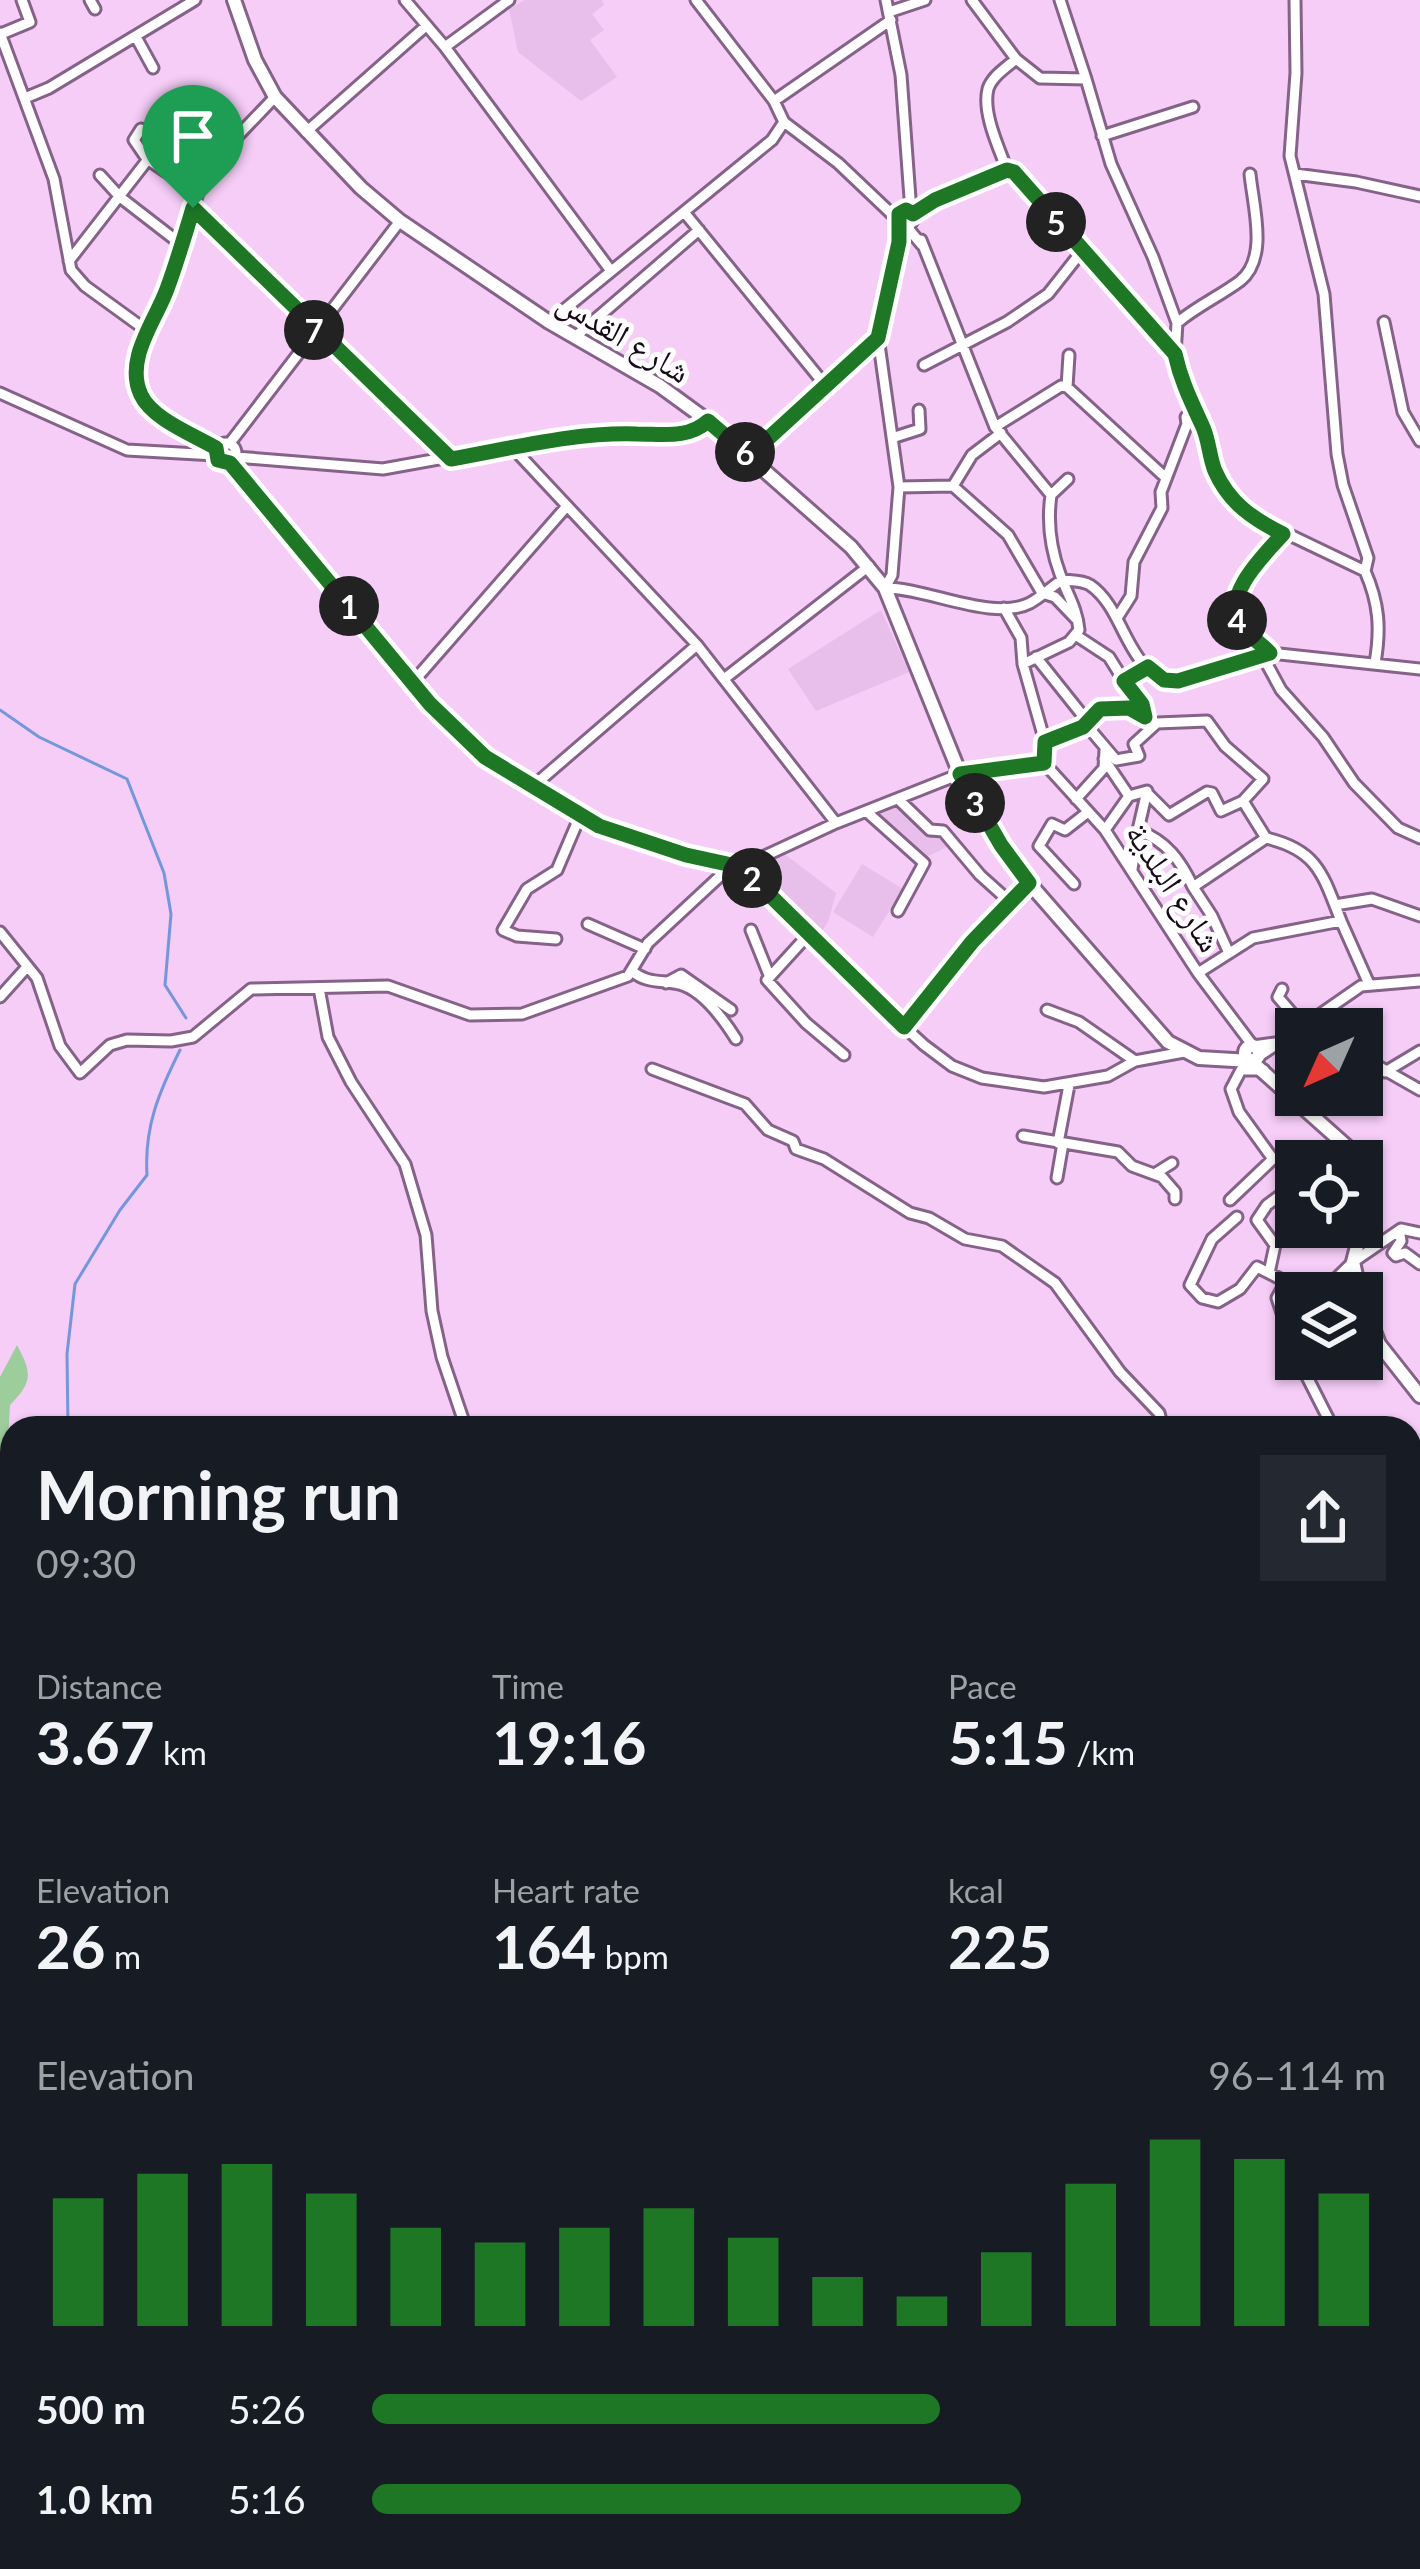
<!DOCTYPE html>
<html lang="en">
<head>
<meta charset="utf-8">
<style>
  body { margin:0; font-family:Lato,"Noto Naskh Arabic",sans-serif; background:#242831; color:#f1f3f6; height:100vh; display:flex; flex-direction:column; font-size:45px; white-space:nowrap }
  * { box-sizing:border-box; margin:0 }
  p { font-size:39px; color:#9ea1a6 }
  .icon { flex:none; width:66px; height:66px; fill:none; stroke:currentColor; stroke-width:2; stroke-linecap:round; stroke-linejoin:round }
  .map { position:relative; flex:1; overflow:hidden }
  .side { position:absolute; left:0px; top:1416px; width:1422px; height:1155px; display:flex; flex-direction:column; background:#171b24; border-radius:36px 36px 0 0; box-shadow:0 3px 9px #0004 }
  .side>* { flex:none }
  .needle { width:78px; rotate:225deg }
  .buttons { position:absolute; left:1275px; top:1008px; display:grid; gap:24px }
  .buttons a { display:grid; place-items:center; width:108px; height:108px; border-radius:0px; background:#171b24; box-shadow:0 3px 9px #0004; font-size:60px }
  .pin { position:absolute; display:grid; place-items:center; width:102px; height:102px; color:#fff; margin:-123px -51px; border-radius:50% 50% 50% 0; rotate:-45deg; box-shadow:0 0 12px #0007 }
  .pin .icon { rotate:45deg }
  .km { position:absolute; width:60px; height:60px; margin:-30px; border-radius:50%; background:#222; color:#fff; font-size:33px; line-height:60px; text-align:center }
  .round { display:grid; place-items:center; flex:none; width:126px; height:126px; border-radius:0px; background:#242831 }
  .head { display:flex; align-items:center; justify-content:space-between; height:204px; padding:0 36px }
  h1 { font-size:66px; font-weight:700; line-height:90px }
  .metrics { display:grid; grid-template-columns:repeat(3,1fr); gap:18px; height:204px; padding:12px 36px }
  .metrics div { display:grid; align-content:center }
  .metrics b { font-size:60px; font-weight:700 }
  .metrics small { font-size:33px; font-weight:400 }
  .metrics p { font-size:33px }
  .chart { height:336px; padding:24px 36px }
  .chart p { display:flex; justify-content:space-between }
  .chart svg { width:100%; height:216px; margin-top:12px; stroke:#1e7725; stroke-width:6 }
  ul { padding:0 36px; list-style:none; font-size:39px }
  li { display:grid; grid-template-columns:192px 144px 1fr; align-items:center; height:90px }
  li i { height:30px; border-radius:15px; background:#1e7725 }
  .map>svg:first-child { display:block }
  .built { fill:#e8beeb }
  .green { fill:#9ecd9c }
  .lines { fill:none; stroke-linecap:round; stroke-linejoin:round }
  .stream { stroke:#7496db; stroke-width:3 }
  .minor-casing { stroke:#856288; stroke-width:15 }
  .major-casing { stroke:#856288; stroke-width:18 }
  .minor { stroke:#fff; stroke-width:9 }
  .major { stroke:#fff; stroke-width:12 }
  .route-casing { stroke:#fff; stroke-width:24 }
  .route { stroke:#1e7725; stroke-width:15 }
  .labels { text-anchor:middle; stroke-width:10; stroke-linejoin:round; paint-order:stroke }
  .street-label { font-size:33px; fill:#170a19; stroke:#fdfdfd }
</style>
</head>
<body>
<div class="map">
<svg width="1420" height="2569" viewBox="0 0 1420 2569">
  <rect width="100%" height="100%" fill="#f5cdf7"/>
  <path class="built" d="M 525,0 L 602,0 L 604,5 L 592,14 L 604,30 L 590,40 L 617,77 L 581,101 L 518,52 L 509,9 Z
    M 881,610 L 909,672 L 816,711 L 788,669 Z
    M 900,803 L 932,834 L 943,833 L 952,844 L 923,859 L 877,816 Z
    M 783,853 L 836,893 L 828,922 L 818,937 L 757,876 L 759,863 Z
    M 862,864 L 903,889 L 873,937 L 833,912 Z"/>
  <path class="green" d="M 17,1345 C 32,1373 33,1382 10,1405 L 7,1459 L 0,1475 L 0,1377 Z
    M 0,1552 L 12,1555 L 12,1958 L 5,1962 L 12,1974 L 12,2183 L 0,2198 Z
    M 12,2224 L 12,2559 L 157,2559 L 153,2569 L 0,2569 L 0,2237 Z"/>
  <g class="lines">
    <path class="stream" d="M 0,710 L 39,737 L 127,779 L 164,873 L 171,914 L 165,985 L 186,1018
      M 68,1428 L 67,1354 L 75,1284 L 120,1210 L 147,1175 C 144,1127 159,1092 180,1050
      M 0,1980 L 12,1975
      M 0,2221 L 12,2209"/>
    <defs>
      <path id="minor" d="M 90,0 L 95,9
        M 405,0 L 445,47 L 611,271
        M 696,0 L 774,101 L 784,122 L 838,163 L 897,219
        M 886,0 L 901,75 L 911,212
        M 972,0 L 1016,59 L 1040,78 L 1086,79 L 1060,0
        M 1295,0 L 1296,73 L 1290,156 L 1324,294 L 1337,454 L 1343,485 L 1368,558 L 1365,571
        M 889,12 L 925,0
        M 0,33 L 54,179 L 71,270 L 85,286 L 147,331
        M 1,34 L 30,22 L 22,0
        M 136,37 L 153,68
        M 445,47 L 509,0
        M 1016,59 C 1007,67 992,76 988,89 C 982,113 999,148 1007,170 L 1014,172 L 1175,354
        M 1086,79 L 1111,164 L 1153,257 L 1177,323 L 1175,354 L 1182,385 L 1204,429 L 1215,471 L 1230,496 L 1252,517 L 1365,571 C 1379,603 1381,628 1375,663
        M 25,98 L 49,88 L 195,0
        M 774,101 L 891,20
        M 141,129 L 134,140 L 147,159 L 198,193
        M 306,132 L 426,26
        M 1102,136 L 1193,107
        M 1295,174 L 1356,182 L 1420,196
        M 100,175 L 120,197 L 182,245
        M 193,209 L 451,459
        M 684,212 L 825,385
        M 913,214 L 935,200 L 1007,170
        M 921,240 L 995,427 L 1051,495 C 1047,523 1050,547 1060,574 C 1067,594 1077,608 1079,630 L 1069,642 L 1023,664 L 1045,742 L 1044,763
        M 922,245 L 907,227 L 900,224 L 901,212 L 911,212 L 914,219 L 899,242 L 878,337 L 899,487 L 892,575 L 885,588 C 928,588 993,622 1030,603 C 1041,597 1051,587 1062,580 C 1071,581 1082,580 1090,585 C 1127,610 1126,678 1178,681 L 1270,653 L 1420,669
        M 69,261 L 170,131 L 172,116
        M 549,322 L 772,140 L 784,122
        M 1384,322 L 1403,412 L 1420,441
        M 1177,323 C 1197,306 1220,296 1240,281 C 1269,258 1253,206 1250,174
        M 575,337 L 699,230
        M 924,365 L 1007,322 L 1048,294 L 1082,251
        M 1067,387 L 1069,355
        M 0,393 L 127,450 L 215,455
        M 995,427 L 1061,386 L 1067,387 L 1166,478
        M 895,437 L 920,429 L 919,410
        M216 453a10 10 0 1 1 20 0a10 10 0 1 1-20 0Z
        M 230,443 L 400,221
        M 216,448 L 154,410 L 141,396 L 137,377 L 139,358 L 147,331 L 166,293 L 198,193 L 229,145 L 275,97
        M 513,448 L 697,645 L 836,823
        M 749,456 L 878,337
        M 236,457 L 383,469 L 577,434 L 678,434 L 696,432 L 708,421
        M 229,463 L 431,704 L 485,757 L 600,827 L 691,856 L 741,867 L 863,989 L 924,1045 L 952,1066 L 982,1078 L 1044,1087 L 1108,1076 L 1135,1061 L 1184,1052
        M 953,486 L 1008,535 L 1042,593 L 1055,597 L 1077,620
        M 953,486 L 972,455 L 1001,433
        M 899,487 L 953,486
        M 1051,495 L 1068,479
        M 1004,608 L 1021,638 L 1023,664
        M 1117,618 L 1131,596 L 1134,562 L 1162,508 L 1161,492 L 1187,424 L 1186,417 L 1193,410
        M 1077,636 L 1109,657 L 1124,681 L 1148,667
        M 1270,653 C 1261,643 1249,637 1241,626 C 1220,596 1264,556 1283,534
        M 1262,655 L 1281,690 L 1323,737 L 1354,783 L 1398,828 L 1420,838
        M 1036,657 L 1087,721
        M 724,679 L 869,566
        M 1124,681 L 1142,704 L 1146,717
        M 413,682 L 567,506
        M 1086,722 C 1103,704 1124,704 1146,717
        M 1045,742 L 1088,727 L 1116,760 L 1139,756 L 1134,744 L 1157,723 L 1207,721 L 1225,746 L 1263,779 L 1243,801 L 1266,838 L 1193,887 L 1212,916 L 1228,951
        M 1104,759 L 1129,796
        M 1044,763 L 1105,830 L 1198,973 L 1253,1046 L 1275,1043
        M 531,788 L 697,645
        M 1147,793 L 1169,815 L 1207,792 L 1212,793 L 1221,811 L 1243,801
        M 898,799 L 930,830 L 943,831 L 980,875 L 1010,902
        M 1076,799 L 1104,768 L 1105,750
        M 867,812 L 924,863 L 898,911
        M 1105,830 L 1129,796 L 1147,791 L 1138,830
        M 1266,838 C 1318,850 1323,875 1341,921
        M 741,867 L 836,823 L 960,774 L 1044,763
        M 1132,869 L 1138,830 C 1167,842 1180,859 1193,887
        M 1074,884 L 1039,846 L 1052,824 L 1065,830 L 1088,812
        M 1335,905 L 1372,899 L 1420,916
        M 588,924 L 645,949
        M 751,930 L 769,975
        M 0,932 L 37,978 L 60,1046 L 80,1073 L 110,1045 L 127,1040 L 171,1041 L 193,1037 L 251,989 L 388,986 L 470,1015 L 522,1014 L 628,976 L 648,943 L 732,865
        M 808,935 L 767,980 L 806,1023 L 844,1055
        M 556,939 L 517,936 L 503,930 L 527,889 L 557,870 L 580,816
        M 632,971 C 647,984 661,980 679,984 C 703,990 724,1020 736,1039
        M 1198,973 L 1253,938 L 1341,921 L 1369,984
        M 666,983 L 681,975 L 731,1010
        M 319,988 L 328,1037 L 351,1082 L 405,1164 L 426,1235 L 432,1311 L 442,1357 L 466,1428
        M 1282,989 L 1278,997 L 1303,1026
        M 0,997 L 27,967
        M 1047,1010 L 1079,1022 L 1135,1061
        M 905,1027 L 972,942 L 1029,883
        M 1299,1029 L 1361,986 L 1420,981
        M 1259,1056 L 1296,1032
        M 1362,1057 L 1420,1090
        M 652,1069 L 745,1104 L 768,1130 L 793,1141 L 796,1149 L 824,1159 L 910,1213 L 929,1218 L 965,1239 L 1002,1246 L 1055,1283 L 1120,1372 L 1159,1413 L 1163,1428
        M 1385,1072 L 1420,1051
        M 1023,1136 L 1118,1152 L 1132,1166 L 1162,1177 L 1175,1192 L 1175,1199
        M 1058,1143 L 1069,1085
        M 1156,1173 L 1172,1163
        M 1057,1178 L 1063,1143
        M 1230,1200 L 1273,1159 L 1239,1112 L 1231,1089 L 1241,1070 L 1264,1070
        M 1237,1217 L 1212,1239 L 1190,1285 L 1202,1298 L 1218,1302 L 1240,1289 L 1257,1267 L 1308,1293
        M 1394,1234 L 1400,1235 L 1401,1241 L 1393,1253 L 1396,1256 L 1405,1253 L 1420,1264
        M 1269,1273 L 1275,1245 L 1257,1220 L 1267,1205 L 1286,1191 L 1295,1202
        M 1321,1293 L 1353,1262 L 1401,1229 L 1420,1233
        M 1362,1338 L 1379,1344
        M 1296,1355 L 1277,1298 L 1282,1289 L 1299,1293
        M 1298,1359 L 1333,1428
        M 1410,1686 L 1420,1704
        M 1410,1726 L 1420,1707
        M 1410,1772 L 1420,1778
        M 1410,1808 L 1420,1807
        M 1410,1940 L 1420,1938
        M 1410,2031 L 1420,2032
        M 1410,2128 L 1420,2131
        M 1410,2207 L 1420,2211
        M 1410,2392 L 1416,2388 L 1420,2371
        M 1410,2430 L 1420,2518
        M 1410,2533 L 1420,2537
        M 590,2559 L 597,2569
        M 1116,2559 L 1122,2569
        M 1345,2559 L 1350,2569
        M 213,2569 L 228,2559
        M 694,2569 L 698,2559
        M 845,2569 L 847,2559
        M 1359,2569 L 1377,2559"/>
      <path id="major" d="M 234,0 L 255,60 L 275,97 L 361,188 L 400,221 L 549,322 L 660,386 L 708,421 L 851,547 L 885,588 L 960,774 L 1001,845 L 1029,883 L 1168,1042 L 1199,1058 L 1251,1061 L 1362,1160 C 1373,1185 1372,1201 1362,1226
        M1245 1053a7 7 0 1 1 14 0a7 7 0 1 1-14 0Z
        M 1360,1293 L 1353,1262 L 1362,1227
        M 1362,1300 L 1379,1344 L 1420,1396"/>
    </defs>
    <use href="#minor" class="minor-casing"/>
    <use href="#major" class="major-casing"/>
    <use href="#minor" class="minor"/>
    <use href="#major" class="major"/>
  </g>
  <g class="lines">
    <defs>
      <path id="route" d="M 1007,170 L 1014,172 L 1175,354 C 1181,381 1191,401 1202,425 C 1209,439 1209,456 1215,471 C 1229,503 1253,519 1283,534 C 1264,555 1220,597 1241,626 C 1249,637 1261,643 1270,653 L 1178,681 L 1164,680 L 1148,667 L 1124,681 L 1142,704 L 1145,717 L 1129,708 L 1100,709 L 1083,727 L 1045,742 L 1044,763 L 960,774 L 1001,845 L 1029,883 L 972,942 L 904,1027 L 741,867 L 686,855 L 599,826 L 485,757 L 430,704 L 230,463 L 218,460 L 216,448 C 194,435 152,419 141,395 C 124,359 156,320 167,289 C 177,262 185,235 193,208 L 451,459 C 514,448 574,432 637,434 C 663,434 688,439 708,421 L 749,456 L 878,338 L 899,242 L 899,214 L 906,210 L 913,214 L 935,200 Z"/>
    </defs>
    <use href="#route" class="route-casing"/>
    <use href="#route" class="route"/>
  </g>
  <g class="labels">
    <g class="street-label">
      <text transform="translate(624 336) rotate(31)" y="12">شارع القدس</text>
      <text transform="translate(1174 887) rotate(57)" y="12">شارع البلدية</text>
    </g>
  </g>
</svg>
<div class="buttons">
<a><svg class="needle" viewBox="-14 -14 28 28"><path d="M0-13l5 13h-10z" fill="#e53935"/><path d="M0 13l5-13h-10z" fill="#9ea1a6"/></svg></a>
<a><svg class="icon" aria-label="locate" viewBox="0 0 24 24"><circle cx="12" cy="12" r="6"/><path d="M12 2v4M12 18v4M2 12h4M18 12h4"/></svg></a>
<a><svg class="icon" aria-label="layers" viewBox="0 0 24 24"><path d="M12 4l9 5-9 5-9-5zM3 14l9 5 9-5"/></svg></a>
</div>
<div class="pin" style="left:193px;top:208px;background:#1e9e55"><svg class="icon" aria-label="arrive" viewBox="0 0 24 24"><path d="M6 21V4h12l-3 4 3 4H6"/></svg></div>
<b class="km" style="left:349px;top:606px">1</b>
<b class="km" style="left:752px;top:878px">2</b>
<b class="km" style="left:975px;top:803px">3</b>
<b class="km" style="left:1237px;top:620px">4</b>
<b class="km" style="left:1056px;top:222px">5</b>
<b class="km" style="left:745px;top:452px">6</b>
<b class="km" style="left:314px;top:330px">7</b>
<section class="side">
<div class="head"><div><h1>Morning run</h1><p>09:30</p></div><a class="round"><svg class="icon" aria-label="share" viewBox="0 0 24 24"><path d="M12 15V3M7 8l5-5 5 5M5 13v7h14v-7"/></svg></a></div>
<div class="metrics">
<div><p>Distance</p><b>3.67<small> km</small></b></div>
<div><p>Time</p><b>19:16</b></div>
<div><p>Pace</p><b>5:15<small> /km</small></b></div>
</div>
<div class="metrics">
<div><p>Elevation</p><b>26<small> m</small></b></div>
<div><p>Heart rate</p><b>164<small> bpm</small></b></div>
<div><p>kcal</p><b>225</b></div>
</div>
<div class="chart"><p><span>Elevation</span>96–114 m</p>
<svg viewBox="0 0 160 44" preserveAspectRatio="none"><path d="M5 44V18M15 44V13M25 44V11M35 44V17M45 44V24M55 44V27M65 44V24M75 44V20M85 44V26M95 44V34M105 44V38M115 44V29M125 44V15M135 44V6M145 44V10M155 44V17"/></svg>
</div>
<ul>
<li><b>500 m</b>5:26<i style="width:56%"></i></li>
<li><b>1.0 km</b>5:16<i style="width:64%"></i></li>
</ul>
</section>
</div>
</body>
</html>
